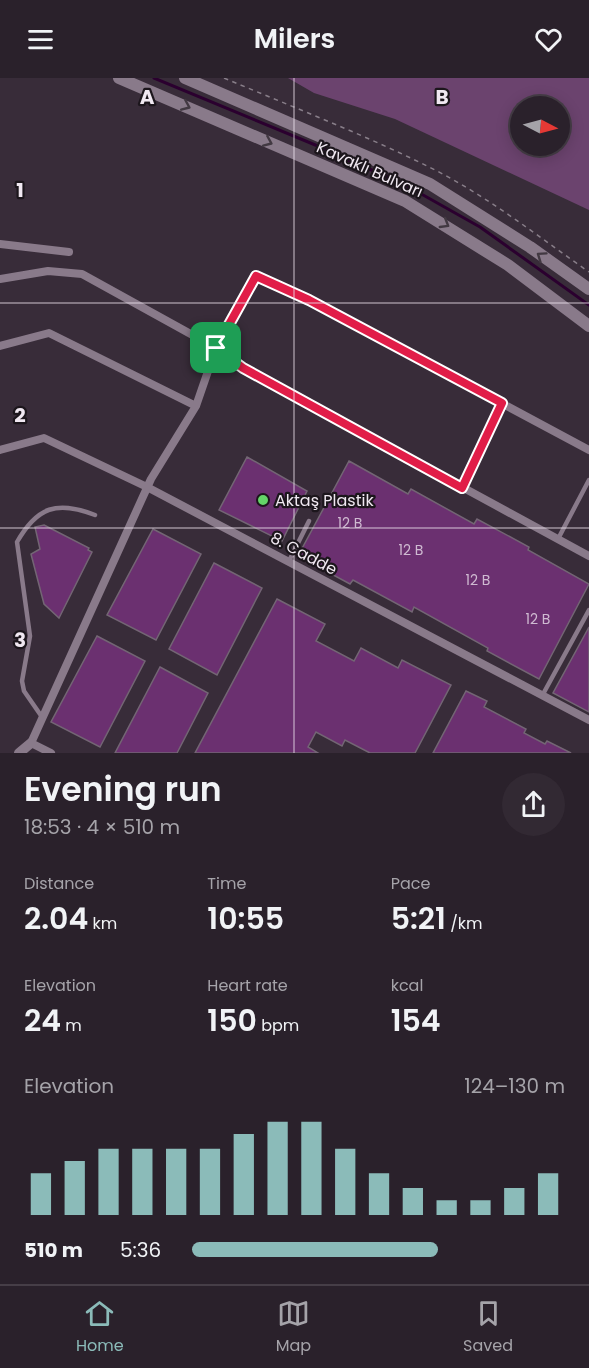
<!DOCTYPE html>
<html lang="en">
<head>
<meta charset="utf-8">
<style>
  body { margin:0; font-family:Poppins,sans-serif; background:#322933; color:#f1f3f6; height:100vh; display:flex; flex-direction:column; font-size:22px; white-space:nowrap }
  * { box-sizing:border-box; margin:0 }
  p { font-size:20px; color:#a5a3a9 }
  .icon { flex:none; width:33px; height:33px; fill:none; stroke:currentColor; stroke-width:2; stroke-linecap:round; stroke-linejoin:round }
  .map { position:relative; height:675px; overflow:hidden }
  .panel { display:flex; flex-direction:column; background:#2a212b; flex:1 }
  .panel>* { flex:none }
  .needle { width:39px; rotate:96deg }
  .tools { position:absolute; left:510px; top:18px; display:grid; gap:12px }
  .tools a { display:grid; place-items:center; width:60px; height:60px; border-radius:50%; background:#2a212b; box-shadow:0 3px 15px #0003,0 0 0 2px #463e47; font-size:30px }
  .pin { position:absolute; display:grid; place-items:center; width:51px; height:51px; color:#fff; margin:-26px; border-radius:12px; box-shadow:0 3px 9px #0006 }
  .round { display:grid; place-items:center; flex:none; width:63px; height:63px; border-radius:32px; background:#322933 }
  .summary { display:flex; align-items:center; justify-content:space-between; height:102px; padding:0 24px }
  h1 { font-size:33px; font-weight:600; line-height:45px }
  .figures { display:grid; grid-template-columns:repeat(3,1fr); gap:9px; height:102px; padding:6px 24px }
  .figures div { display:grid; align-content:center }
  .figures b { font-size:30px; font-weight:600 }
  .figures small { font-size:16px; font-weight:400 }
  .figures p { font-size:16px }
  .chart { height:168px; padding:12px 24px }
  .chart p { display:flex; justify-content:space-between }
  .chart svg { width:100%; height:108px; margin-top:6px; stroke:#8bbbb9; stroke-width:6 }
  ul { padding:0 24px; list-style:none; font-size:20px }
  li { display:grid; grid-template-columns:96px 72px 1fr; align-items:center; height:45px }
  li i { height:15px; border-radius:8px; background:#8bbbb9 }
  header { display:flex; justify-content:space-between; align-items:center; height:78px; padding:0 24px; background:#2a212b; font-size:27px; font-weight:600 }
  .tab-bar { display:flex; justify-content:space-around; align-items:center; height:84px; border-top:2px solid #463e47; background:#2a212b; font-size:16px; color:#a5a3a9 }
  .tab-bar a { display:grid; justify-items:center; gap:3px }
  .tab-bar .on { color:#8bbbb9 }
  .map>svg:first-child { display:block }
  .green { fill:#6b436e; fill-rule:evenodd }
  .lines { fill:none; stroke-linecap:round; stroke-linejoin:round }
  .stream { stroke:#2b002f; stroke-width:3 }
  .building { fill:#6b3070; stroke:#736574; stroke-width:1.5 }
  .path { stroke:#887e89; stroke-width:1.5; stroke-dasharray:4.5 4.5; stroke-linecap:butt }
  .service { stroke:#897a8a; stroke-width:4.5 }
  .minor { stroke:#897a8a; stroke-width:8 }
  .tertiary { stroke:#897a8a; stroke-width:10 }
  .secondary { stroke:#897a8a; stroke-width:12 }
  .oneway { stroke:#423942 }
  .route-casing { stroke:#fff; stroke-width:12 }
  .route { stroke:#e11d48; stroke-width:8 }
  .grid { fill:none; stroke:#f0e8f1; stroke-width:1.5; stroke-opacity:0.55 }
  .poi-dot { fill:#64d468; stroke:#1c161c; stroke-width:2 }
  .labels { text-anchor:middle; stroke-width:4.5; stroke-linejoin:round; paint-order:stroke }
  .number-label { font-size:14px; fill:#cfbad1 }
  .street-label { font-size:16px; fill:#f0e8f1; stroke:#1c161c }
  .poi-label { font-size:16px; fill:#f0e8f1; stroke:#1c161c; text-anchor:start }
  .grid-label { font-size:20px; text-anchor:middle; font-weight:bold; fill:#f0e8f1; stroke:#1c161c; stroke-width:4.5; stroke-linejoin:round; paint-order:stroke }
</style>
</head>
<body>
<header><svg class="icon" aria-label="menu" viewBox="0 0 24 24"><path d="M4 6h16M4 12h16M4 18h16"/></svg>Milers<svg class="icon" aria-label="heart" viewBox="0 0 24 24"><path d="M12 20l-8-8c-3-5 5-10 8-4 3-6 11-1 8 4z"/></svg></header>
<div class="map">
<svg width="589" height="675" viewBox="0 0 589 675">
  <rect width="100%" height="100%" fill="#382c39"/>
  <path class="green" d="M 288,0 L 589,0 L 589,132 L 395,41 L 314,15 ZM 520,28 L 560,28 L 560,68 L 520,68 Z"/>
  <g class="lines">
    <path class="stream" d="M 154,0 L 325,71
      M 336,77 L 400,104 L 480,149 L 589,227"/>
  </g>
  <path class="building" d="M 247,379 L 307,413 L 282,463 L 219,432 Z
    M 349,383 L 408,416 L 411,411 L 474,446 L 477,441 L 529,469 L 528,472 L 589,506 L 539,601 L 487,573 L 488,570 L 414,529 L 412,534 L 353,502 L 350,506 L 298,478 Z
    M 44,447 L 89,470 L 88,472 L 92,474 L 59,540 L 44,526 L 31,476 L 40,471 L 35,449 Z
    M 153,451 L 201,476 L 156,562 L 107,537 Z
    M 214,485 L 262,510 L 217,597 L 169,571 Z
    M 277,521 L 325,546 L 316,563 L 354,583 L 361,570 L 398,590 L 402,582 L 451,607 L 415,675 L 370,675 L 345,662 L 342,668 L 316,654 L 308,669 L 318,675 L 195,675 Z
    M 589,549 L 589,634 L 553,615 Z
    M 97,558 L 145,583 L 100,669 L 51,644 Z
    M 160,589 L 208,615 L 177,675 L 115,675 Z
    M 466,613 L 487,623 L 484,629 L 526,651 L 524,655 L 545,666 L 547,663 L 571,675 L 433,675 Z"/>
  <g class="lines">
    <path class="path" d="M 224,0 C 295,30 368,58 437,93 C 491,121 539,159 589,194"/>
    <path class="service" d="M 463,410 L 502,325
      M 558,461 L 589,402
      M 289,483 L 309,443
      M 542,618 L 589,532
      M 42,639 L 24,613 L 22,603 L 30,558 L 17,464 C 37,429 57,422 95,437"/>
    <path class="minor" d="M 0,166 L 69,174
      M 0,201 L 48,193 L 82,196 L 216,270 L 256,198 L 309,222 L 589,372
      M 0,268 L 49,255 L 196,328
      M 0,372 L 44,360 L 147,409 L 589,642
      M 51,675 L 31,665 L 151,401 L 196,328 L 216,270 L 243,290 L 589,478"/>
    <path class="tertiary" d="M 19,675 L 31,665"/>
    <path class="secondary" d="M 119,0 L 405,123 L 508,187 L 589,248
      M 185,0 L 430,106 L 530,169 L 589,211"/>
  </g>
  <defs><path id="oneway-chevron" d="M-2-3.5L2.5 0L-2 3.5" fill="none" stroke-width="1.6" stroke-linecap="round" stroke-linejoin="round" transform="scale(1.5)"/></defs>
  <g class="oneway">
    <use href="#oneway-chevron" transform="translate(186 28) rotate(23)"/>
    <use href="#oneway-chevron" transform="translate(268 64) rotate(23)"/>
    <use href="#oneway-chevron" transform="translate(445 146) rotate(31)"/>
    <use href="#oneway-chevron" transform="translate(541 178) rotate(-145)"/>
  </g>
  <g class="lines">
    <defs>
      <path id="route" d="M 256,198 L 309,222 L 502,325 L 462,410 L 243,290 L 216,270 Z"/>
    </defs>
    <use href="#route" class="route-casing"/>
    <use href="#route" class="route"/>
  </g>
  <path class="grid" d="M 294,0 L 294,675M 0,225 L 589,225M 0,450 L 589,450"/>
  <circle class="poi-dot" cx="263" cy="422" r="6"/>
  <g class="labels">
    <g class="number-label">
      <text x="350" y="450">12 B</text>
      <text x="411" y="477">12 B</text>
      <text x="478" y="507">12 B</text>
      <text x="538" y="546">12 B</text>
    </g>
    <g class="street-label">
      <text transform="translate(370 91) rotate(24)" y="6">Kavaklı Bulvarı</text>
      <text transform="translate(304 475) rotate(28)" y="6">8. Cadde</text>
    </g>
    <g class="poi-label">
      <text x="275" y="428">Aktaş Plastik</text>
    </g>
  </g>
  <g class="grid-label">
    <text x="147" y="26">A</text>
    <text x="442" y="26">B</text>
    <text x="20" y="119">1</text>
    <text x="20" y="344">2</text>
    <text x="20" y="569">3</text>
  </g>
</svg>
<div class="tools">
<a><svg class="needle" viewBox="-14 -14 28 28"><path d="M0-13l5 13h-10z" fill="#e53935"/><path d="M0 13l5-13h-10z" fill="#a5a3a9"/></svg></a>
</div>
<div class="pin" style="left:216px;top:270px;background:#1e9e55"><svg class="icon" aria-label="arrive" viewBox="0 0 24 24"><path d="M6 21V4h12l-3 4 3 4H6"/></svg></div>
</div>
<section class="panel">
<div class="summary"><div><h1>Evening run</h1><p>18:53 · 4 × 510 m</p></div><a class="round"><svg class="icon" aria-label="share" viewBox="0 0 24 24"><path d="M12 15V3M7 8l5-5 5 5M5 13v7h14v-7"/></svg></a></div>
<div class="figures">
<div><p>Distance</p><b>2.04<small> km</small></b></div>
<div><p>Time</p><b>10:55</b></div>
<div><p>Pace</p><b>5:21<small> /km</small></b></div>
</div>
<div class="figures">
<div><p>Elevation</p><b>24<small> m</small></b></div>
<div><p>Heart rate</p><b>150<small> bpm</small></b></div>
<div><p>kcal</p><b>154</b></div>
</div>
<div class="chart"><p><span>Elevation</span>124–130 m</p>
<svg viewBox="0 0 160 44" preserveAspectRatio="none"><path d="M5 44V27M15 44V22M25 44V17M35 44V17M45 44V17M55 44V17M65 44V11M75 44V6M85 44V6M95 44V17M105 44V27M115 44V33M125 44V38M135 44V38M145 44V33M155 44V27"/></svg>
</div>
<ul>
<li><b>510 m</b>5:36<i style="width:66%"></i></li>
</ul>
</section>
<nav class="tab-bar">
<a class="on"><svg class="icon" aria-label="home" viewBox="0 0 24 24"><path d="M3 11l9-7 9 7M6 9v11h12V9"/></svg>Home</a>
<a><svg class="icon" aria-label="map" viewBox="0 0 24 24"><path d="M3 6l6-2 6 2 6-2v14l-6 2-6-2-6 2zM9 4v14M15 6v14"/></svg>Map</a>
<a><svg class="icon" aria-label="saved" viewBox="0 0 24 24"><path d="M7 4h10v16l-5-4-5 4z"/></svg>Saved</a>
</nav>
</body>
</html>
